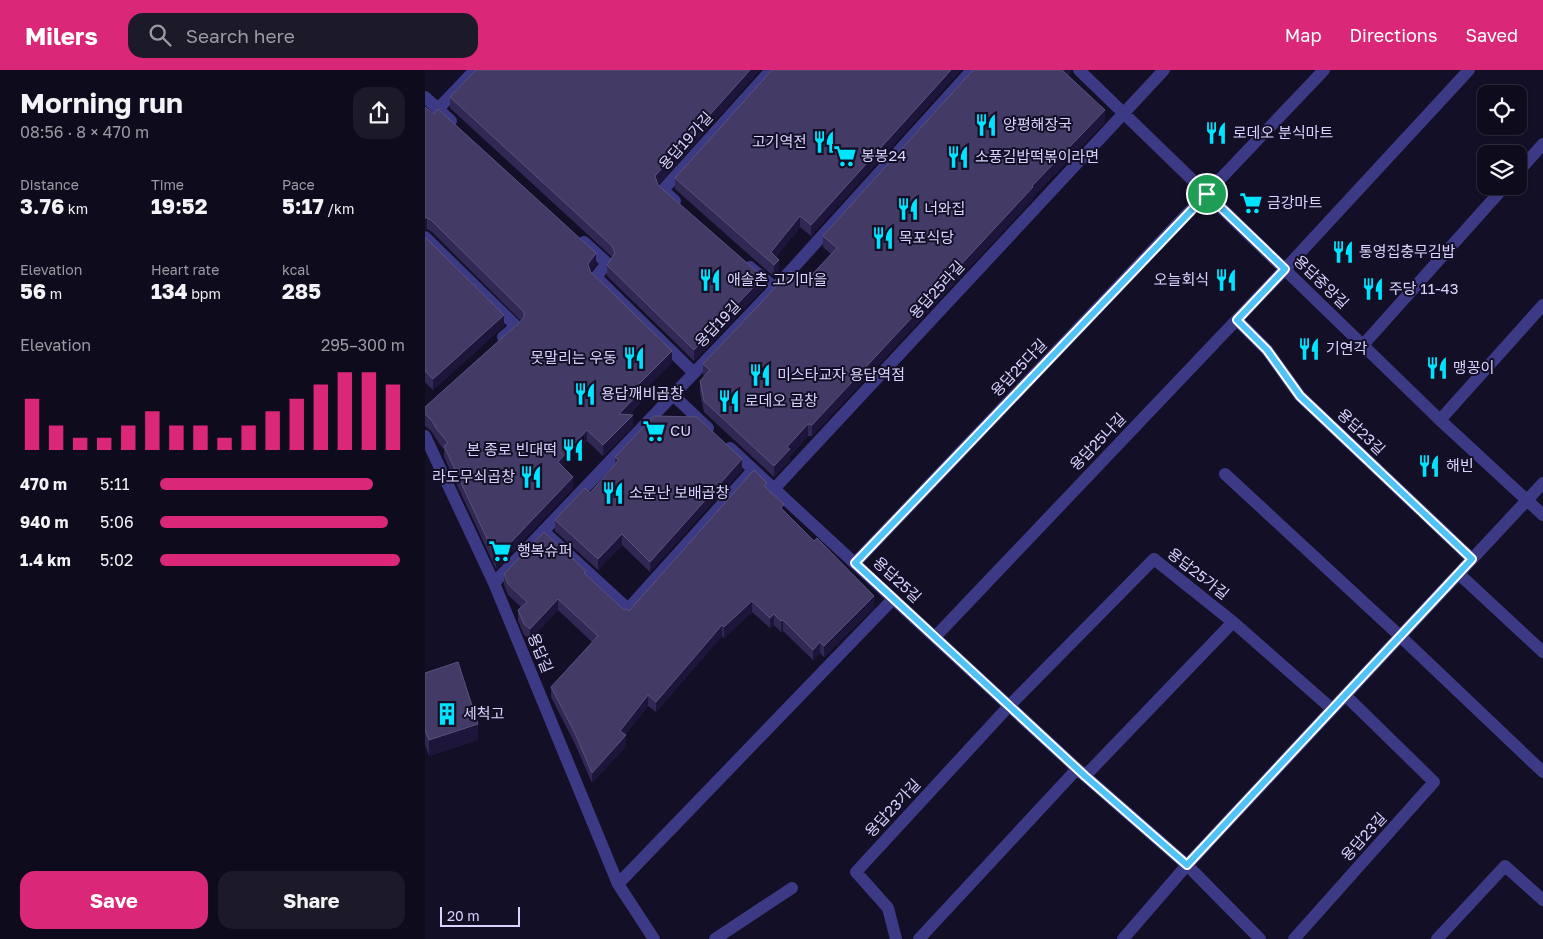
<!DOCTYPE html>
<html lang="en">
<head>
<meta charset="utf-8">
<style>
  body { margin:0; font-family:"Golos Text","Noto Sans KR",sans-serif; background:#1c1929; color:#f1f3f6; height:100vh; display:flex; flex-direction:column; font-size:19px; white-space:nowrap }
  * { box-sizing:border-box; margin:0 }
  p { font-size:16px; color:#9b9ba3 }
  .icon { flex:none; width:28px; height:28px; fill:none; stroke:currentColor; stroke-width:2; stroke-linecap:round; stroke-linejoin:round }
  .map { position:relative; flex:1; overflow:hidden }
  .sheet { display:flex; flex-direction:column; background:#0e0b1c; width:425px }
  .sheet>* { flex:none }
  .buttons { position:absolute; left:1052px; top:15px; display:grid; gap:10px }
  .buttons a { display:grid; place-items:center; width:50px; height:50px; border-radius:10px; background:#0e0b1c; box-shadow:0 1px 4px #0004,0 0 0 1px #2e2b3b; font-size:25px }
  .scale { position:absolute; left:15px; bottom:12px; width:80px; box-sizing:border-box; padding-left:5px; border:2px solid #d9d4ff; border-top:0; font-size:14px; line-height:18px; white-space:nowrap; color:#d9d4ff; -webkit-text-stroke:4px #130f26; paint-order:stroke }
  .pin { position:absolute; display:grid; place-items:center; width:42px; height:42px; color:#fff; margin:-21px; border:2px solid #fff; border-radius:50%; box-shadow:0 1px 5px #0007 }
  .round { display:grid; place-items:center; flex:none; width:52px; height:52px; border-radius:15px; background:#1c1929 }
  .headline { display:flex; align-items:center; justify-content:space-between; height:85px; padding:0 20px }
  h1 { font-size:28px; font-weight:700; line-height:38px }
  .metrics { display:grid; grid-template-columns:repeat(3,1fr); gap:8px; height:85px; padding:5px 20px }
  .metrics div { display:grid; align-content:center }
  .metrics b { font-size:21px; font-weight:700 }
  .metrics small { font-size:14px; font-weight:400 }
  .metrics p { font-size:14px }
  .chart { height:140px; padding:10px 20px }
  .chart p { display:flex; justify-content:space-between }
  .chart svg { width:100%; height:90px; margin-top:5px; stroke:#db2777; stroke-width:6 }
  .button { display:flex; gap:10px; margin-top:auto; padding:10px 20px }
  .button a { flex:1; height:58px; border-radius:15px; background:#db2777; color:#fff; font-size:20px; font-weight:700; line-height:58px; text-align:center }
  .button a+a { background:#1c1929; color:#f1f3f6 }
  ul { padding:0 20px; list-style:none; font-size:16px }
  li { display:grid; grid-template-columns:80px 60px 1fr; align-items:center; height:38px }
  li i { height:12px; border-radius:6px; background:#db2777 }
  header { display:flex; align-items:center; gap:30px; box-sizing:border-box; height:70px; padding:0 25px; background:#db2777; color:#fff }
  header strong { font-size:24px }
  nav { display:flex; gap:28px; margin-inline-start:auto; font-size:18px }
  .search { width:350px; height:45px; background:#1c1929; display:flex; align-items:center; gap:12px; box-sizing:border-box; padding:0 18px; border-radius:15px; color:#9b9ba3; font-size:19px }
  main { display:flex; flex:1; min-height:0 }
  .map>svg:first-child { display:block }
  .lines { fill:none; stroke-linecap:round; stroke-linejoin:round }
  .lane { stroke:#3d3a85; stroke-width:12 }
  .street { stroke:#3d3a85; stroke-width:12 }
  .wall { fill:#312854 }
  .shaded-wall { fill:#1d163a }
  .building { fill:#433a66; stroke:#5a527e }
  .route-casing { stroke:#fff; stroke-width:10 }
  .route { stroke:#4fc3f7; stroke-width:6 }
  .labels { text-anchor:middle; stroke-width:4; stroke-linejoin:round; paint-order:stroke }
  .poi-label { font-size:15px; fill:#d9d4ff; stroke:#130f26; text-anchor:start }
  .street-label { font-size:15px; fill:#d9d4ff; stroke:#130f26 }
</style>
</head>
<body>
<header>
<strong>Milers</strong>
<div class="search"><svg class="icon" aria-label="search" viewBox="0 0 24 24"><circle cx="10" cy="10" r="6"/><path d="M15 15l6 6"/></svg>Search here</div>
<nav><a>Map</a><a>Directions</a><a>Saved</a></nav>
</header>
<main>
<section class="sheet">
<div class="headline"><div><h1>Morning run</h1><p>08:56 · 8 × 470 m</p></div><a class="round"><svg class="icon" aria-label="share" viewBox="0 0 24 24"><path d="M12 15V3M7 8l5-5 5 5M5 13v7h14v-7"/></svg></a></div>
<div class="metrics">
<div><p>Distance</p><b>3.76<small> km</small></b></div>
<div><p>Time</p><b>19:52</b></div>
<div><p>Pace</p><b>5:17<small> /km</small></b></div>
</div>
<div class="metrics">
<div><p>Elevation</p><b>56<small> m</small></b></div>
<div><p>Heart rate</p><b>134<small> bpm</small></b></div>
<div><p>kcal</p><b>285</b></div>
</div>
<div class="chart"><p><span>Elevation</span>295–300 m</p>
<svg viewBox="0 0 160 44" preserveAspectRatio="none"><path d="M5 44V19M15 44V32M25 44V38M35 44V38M45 44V32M55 44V25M65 44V32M75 44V32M85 44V38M95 44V32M105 44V25M115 44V19M125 44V12M135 44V6M145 44V6M155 44V12"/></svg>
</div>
<ul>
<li><b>470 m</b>5:11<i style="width:87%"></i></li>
<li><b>940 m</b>5:06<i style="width:93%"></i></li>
<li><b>1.4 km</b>5:02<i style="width:98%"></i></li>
</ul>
<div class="button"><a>Save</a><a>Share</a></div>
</section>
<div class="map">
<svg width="1118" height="869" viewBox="0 0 1118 869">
  <rect width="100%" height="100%" fill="#130f26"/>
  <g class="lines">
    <path class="lane" d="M 290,869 L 367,818"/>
    <path class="street" d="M 654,0 L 1015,350 L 1118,445
      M 0,27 L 26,51
      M 13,39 L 50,0
      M 1094,101 L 1118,74
      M 250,131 L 238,120 L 346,0
      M 0,167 L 91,256 L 78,267
      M 159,172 L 182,193 L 171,207 L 269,303
      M 325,197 L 350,218
      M 812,250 L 842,280 L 875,326 L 1047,489
      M 938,275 L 1080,116
      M 248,325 L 283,358
      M 1015,350 L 1118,235
      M 0,366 L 69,513 L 193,814 L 229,869
      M 305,378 L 660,706 L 762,795 L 835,869
      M 800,404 L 975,566 L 1118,702
      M 349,419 L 739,0
      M 118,461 L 203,539 L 328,400
      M 430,493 L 899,0
      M 1034,504 L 1118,582
      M 69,513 L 350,218 L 547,0
      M 510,567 L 860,199 L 1044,0
      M 660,706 L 808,552
      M 193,814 L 468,529
      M 471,869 L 463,838 L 431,802 L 584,636 L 729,489 L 808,552 L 907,639
      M 494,869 L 652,699
      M 698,869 L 762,795 L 1118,413
      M 869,869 L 1009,712 L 920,625
      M 1012,869 L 1080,796 L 1118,830"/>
  </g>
  <path class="wall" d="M 51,0 L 335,0 L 233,115 L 338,219 L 269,291 L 182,206 L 182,195 L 187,187 L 25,38 L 25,27 Z
    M 536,0 L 386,166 L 375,157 L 351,187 L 354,201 L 349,207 L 250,119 L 250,108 Z
    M 548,0 L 646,0 L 643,5 L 680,52 L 608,127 L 608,129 L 387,366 L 383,366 L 365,386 L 365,390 L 349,407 L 279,342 L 275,323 L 275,311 L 279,306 L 278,305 L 278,294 L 379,213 L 406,184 L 398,177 L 398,166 Z
    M 0,37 L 171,194 L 165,202 L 247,292 L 218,321 L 218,330 L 205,344 L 208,356 L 178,386 L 162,371 L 138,397 L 148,418 L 71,499 L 19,387 L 19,380 L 11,369 L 7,362 L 0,356 L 0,337 L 96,251 L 6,161 L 2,159 Z
    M 0,167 L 79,256 L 8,320 L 0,312 Z
    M 190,387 L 317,400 L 225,502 L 197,475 L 173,500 L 130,461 L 130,450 L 165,423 L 190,395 Z
    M 342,419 L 359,441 L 449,537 L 399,587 L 395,583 L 388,590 L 358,561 L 356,562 L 349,555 L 345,558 L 327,542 L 299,568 L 297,566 L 231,642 L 223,636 L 200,665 L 201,676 L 167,713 L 150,674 L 126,627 L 126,617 L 167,572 L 133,540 L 105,570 L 99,565 L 93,551 L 93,540 L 96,537 L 83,525 L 79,515 L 79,504 L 161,505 L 199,540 L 204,541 Z
    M 0,603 L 53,670 L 4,686 L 0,675 Z"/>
  <path class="shaded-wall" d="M 325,0 L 335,0 L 230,118 L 230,106 Z
    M 526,0 L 536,0 L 386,166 L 386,155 Z
    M 637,0 L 646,0 L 637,11 Z
    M 680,40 L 680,52 L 608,127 L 608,129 L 387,366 L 387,355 L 607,116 Z
    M 375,146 L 375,157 L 346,193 L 346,182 Z
    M 0,148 L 2,148 L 2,159 L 0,160 Z
    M 171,183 L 171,194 L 163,205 L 163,194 Z
    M 354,190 L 354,201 L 349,207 L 349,195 Z
    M 338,207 L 338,219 L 269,291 L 269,280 Z
    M 79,245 L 79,256 L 8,320 L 8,309 Z
    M 247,281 L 247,292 L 218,321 L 218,330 L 194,355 L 194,344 L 214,314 Z
    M 208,345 L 208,356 L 178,386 L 178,375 Z
    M 383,354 L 383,366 L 365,386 L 365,390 L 349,407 L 349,396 L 362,377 Z
    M 162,360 L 162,371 L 133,403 L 133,392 Z
    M 317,389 L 317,400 L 225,502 L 225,492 Z
    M 148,407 L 148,418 L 71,499 L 71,488 Z
    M 197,464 L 197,475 L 173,500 L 173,489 Z
    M 449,526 L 449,537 L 399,587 L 399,576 Z
    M 133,529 L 133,540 L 105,570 L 105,559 Z
    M 327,531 L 327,542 L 299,568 L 299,557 Z
    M 349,544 L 349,555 L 345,558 L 345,548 Z
    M 358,550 L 358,561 L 356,562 L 356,551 Z
    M 297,555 L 297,566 L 231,642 L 231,632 Z
    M 395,572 L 395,583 L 388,590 L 388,580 Z
    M 223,625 L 223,636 L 195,671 L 195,661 Z
    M 53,654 L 53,670 L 4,686 L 4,670 Z
    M 201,665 L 201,676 L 167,713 L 167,703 Z"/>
  <path class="building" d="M 51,0 L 325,0 L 230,106 L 233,115 L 338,207 L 269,280 L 182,195 L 190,183 L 187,176 L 25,27 Z
    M 347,0 L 526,0 L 386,155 L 375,146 L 346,182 L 354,190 L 349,195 L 250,108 Z
    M 548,0 L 637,0 L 680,40 L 607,116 L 608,117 L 387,355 L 383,354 L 362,377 L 365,379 L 349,396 L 279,331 L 275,311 L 285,300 L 278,294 L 366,201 L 379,213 L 412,178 L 398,166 Z
    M 0,37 L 9,44 L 13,39 L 171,183 L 163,194 L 165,201 L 247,281 L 214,314 L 218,319 L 194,344 L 208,345 L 178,375 L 162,360 L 133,392 L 148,407 L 71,488 L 19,376 L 23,373 L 11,358 L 7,351 L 0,344 L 0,337 L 96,251 L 99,247 L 99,242 L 6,150 L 2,148 L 0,148 Z
    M 0,167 L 79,245 L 8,309 L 0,301 Z
    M 229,346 L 272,347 L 317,389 L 225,492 L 197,464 L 173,489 L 130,450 L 160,418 L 165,423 L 194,390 L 190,387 Z
    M 329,400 L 342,413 L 339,416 L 359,434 L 356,438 L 389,471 L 392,468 L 449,526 L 399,576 L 395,572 L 388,580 L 358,550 L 356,551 L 349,544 L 345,548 L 327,531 L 299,557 L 297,555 L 231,632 L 223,625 L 195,661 L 201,665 L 167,703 L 150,663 L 126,617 L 173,566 L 133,529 L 105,559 L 99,554 L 93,540 L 102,532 L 83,514 L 79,504 L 119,462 L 161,501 L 159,503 L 199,540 L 201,539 L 204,541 Z
    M 33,592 L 53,654 L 4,670 L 0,660 L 0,603 Z"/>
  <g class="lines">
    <defs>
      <path id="route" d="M 782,124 L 860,199 L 812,250 L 842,280 L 875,326 L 1047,489 L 762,795 L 660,706 L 430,493 Z"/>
    </defs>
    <use href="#route" class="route-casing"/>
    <use href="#route" class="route"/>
  </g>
  <defs>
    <symbol id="restaurant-bare" viewBox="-9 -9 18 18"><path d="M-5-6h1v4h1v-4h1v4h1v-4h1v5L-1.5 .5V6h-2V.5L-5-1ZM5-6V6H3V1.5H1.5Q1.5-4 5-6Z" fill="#00e5ff" stroke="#130f26" stroke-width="2.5" paint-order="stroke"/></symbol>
    <symbol id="supermarket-bare" viewBox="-9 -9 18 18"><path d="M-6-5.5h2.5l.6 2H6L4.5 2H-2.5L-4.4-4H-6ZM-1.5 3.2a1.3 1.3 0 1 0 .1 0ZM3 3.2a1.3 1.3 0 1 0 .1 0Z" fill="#00e5ff" stroke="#130f26" stroke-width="2.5" paint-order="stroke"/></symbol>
    <symbol id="building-bare" viewBox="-9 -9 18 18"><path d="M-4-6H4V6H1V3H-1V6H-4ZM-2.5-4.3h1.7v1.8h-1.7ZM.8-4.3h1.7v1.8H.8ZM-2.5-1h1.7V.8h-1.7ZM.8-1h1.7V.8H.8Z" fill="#00e5ff" stroke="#130f26" stroke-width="2.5" paint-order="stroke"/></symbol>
  </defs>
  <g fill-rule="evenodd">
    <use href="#restaurant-bare" x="545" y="39" width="32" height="32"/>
    <use href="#restaurant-bare" x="775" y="47" width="32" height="32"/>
    <use href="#restaurant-bare" x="383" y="56" width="32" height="32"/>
    <use href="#supermarket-bare" x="404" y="70" width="32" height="32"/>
    <use href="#restaurant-bare" x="517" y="71" width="32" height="32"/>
    <use href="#supermarket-bare" x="810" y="117" width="32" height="32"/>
    <use href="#restaurant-bare" x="467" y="123" width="32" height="32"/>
    <use href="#restaurant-bare" x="442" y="152" width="32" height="32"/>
    <use href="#restaurant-bare" x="902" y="166" width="32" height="32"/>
    <use href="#restaurant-bare" x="269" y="194" width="32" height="32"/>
    <use href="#restaurant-bare" x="785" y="194" width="32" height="32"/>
    <use href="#restaurant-bare" x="932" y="203" width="32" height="32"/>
    <use href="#restaurant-bare" x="868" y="263" width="32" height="32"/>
    <use href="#restaurant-bare" x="193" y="272" width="32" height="32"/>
    <use href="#restaurant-bare" x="996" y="282" width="32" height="32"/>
    <use href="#restaurant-bare" x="319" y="289" width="32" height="32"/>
    <use href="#restaurant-bare" x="144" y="308" width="32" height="32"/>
    <use href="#restaurant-bare" x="288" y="315" width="32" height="32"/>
    <use href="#supermarket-bare" x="213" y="345" width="32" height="32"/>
    <use href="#restaurant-bare" x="132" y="364" width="32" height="32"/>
    <use href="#restaurant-bare" x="988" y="380" width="32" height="32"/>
    <use href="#restaurant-bare" x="90" y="391" width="32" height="32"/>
    <use href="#restaurant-bare" x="172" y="407" width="32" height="32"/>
    <use href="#supermarket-bare" x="59" y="465" width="32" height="32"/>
    <use href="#building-bare" x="6" y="628" width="32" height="32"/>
  </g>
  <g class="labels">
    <g class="poi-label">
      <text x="578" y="60">양평해장국</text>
      <text x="808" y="68">로데오 분식마트</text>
      <text x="382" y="77" text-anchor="end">고기역전</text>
      <text x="436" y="91">봉봉24</text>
      <text x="550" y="92">소풍김밥떡볶이라면</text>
      <text x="842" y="138">금강마트</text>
      <text x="499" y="144">너와집</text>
      <text x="474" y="173">목포식당</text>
      <text x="934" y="187">통영집충무김밥</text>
      <text x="302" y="215">애솔촌 고기마을</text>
      <text x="784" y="215" text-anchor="end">오늘회식</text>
      <text x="964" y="224">주당 11-43</text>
      <text x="901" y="284">기연각</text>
      <text x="192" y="293" text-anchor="end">못말리는 우동</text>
      <text x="1028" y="303">맹꽁이</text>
      <text x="352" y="310">미스타교자 용답역점</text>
      <text x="176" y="329">용답깨비곱창</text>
      <text x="320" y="336">로데오 곱창</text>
      <text x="245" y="366">CU</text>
      <text x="132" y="385" text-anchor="end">본 종로 빈대떡</text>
      <text x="1021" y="401">해빈</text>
      <text x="90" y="412" text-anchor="end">라도무쇠곱창</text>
      <text x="204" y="428">소문난 보배곱창</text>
      <text x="92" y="486">행복슈퍼</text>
      <text x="38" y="649">세척고</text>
    </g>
    <g class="street-label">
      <text transform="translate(261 71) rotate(-48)" y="5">용답19가길</text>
      <text transform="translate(896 212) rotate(44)" y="5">용답중앙길</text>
      <text transform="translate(512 220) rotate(-47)" y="5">용답25라길</text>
      <text transform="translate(293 254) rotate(-46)" y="5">용답19길</text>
      <text transform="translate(594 298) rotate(-46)" y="5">용답25다길</text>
      <text transform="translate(936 362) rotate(44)" y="5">용답23길</text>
      <text transform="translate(673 372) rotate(-46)" y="5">용답25나길</text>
      <text transform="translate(773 504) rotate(38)" y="5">용답25가길</text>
      <text transform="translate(472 510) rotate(43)" y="5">용답25길</text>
      <text transform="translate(115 583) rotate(68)" y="5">용답길</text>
      <text transform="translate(468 738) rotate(-47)" y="5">용답23가길</text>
      <text transform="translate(939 767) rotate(-48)" y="5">용답23길</text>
    </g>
  </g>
</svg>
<div class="buttons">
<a><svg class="icon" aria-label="locate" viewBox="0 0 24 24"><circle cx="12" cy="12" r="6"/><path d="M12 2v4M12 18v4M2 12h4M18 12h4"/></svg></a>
<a><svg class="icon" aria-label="layers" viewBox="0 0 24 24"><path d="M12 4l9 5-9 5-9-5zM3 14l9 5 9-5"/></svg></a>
</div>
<div class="scale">20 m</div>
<div class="pin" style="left:782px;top:124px;background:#1e9e55"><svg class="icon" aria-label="arrive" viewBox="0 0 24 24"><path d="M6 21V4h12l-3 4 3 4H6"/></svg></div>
</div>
</main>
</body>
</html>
